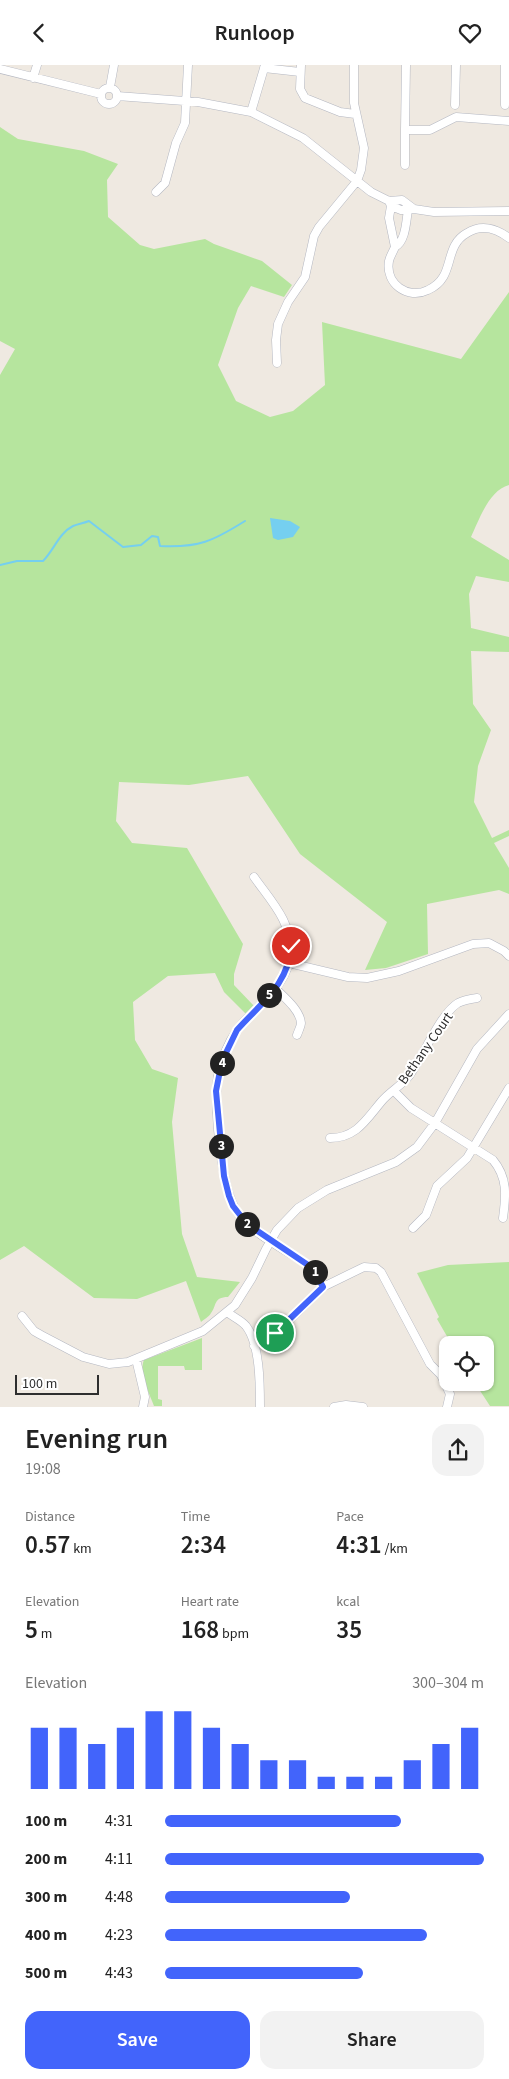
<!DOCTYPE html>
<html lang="en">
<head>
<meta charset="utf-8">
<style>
  body { margin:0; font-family:"Source Sans 3",sans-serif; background:#f2f2f2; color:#222; height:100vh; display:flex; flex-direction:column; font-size:19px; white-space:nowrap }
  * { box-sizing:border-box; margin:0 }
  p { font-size:16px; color:#767676 }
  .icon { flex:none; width:28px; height:28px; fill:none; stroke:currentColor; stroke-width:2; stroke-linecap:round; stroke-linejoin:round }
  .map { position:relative; height:1342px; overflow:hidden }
  .sheet { display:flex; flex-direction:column; background:#fff; flex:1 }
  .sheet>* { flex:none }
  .buttons { position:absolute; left:439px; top:1271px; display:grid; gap:10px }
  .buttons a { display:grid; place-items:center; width:55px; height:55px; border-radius:10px; background:#fff; box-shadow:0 1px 4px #0004; font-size:25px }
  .scale { position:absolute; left:15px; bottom:12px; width:84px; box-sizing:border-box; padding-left:5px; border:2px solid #2e2e2e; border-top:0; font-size:14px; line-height:18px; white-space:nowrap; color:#2e2e2e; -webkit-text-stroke:4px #fff; paint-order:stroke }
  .pin { position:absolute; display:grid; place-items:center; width:42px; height:42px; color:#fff; margin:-21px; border:2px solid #fff; border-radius:50%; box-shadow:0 1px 5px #0007 }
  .km { position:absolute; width:25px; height:25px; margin:-12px; border-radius:50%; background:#222; color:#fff; font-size:14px; line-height:25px; text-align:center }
  .round { display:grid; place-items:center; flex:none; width:52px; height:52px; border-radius:15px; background:#f2f2f2 }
  .summary { display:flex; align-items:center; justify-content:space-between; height:85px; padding:0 25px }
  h1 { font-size:28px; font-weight:600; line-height:38px }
  .figures { display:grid; grid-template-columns:repeat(3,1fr); gap:8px; height:85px; padding:5px 25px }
  .figures div { display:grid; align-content:center }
  .figures b { font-size:25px; font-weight:600 }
  .figures small { font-size:14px; font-weight:400 }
  .figures p { font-size:14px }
  .chart { height:140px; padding:10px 25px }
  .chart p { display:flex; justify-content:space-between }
  .chart svg { width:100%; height:90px; margin-top:5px; stroke:#4264fb; stroke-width:6 }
  .button { display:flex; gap:10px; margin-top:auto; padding:10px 25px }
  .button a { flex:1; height:58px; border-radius:15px; background:#4264fb; color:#fff; font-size:20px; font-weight:600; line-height:58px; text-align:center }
  .button a+a { background:#f2f2f2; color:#222 }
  ul { padding:0 25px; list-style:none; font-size:16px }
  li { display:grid; grid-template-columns:80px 60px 1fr; align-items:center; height:38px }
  li i { height:12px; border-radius:6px; background:#4264fb }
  header { display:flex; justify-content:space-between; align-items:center; height:65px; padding:0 25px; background:#fff; font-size:22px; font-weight:600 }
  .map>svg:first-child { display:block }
  .green { fill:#b6e59e }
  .water { fill:#75cff0 }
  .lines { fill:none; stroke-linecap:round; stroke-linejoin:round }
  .stream { stroke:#75cff0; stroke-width:2 }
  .minor-casing { stroke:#b4b7c1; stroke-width:9 }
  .minor { stroke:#fff; stroke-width:8 }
  .route-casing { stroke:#fff; stroke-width:10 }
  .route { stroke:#4264fb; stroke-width:6 }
  .labels { text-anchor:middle; stroke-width:4; stroke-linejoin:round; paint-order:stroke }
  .street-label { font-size:14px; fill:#2e2e2e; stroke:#fff }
</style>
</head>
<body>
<header><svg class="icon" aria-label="back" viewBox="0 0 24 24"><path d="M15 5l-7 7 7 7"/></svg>Runloop<svg class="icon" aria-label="heart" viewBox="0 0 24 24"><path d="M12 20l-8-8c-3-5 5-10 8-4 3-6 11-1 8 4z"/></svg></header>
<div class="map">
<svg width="509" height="1342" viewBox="0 0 509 1342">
  <rect width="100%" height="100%" fill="#efe9e1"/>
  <path class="green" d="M 0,62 L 18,74 L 84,86 L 118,99 L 107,115 L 108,152 L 140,180 L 154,184 L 205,174 L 214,179 L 262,196 L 292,220 L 284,232 L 251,221 L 238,243 L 218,300 L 236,336 L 270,352 L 293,346 L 325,320 L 322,257 L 461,294 L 509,227 L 509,420 C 489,425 479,455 471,472 L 509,495 L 509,517 L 476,511 L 469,529 L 471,563 L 509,572 L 509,587 L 471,586 L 473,639 L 491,665 L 478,701 L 474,737 L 492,773 L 509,765 L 509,771 L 494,778 L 509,803 L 509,829 L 499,825 L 427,839 L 428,889 L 386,903 L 365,905 L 387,857 L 300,789 L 248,711 L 189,720 L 119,717 L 116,756 L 132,778 L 187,783 L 243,879 L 234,909 L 234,920 L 254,941 L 246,949 L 224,927 L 215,908 L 168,911 L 133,937 L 135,975 L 152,1004 L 178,1013 L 172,1057 L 182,1169 L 197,1212 L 240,1217 L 228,1232 C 213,1232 217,1241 211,1248 C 209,1252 204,1254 201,1257 L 186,1216 L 137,1234 L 94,1233 L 24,1181 L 0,1195 L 0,310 L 15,284 L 0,276 Z
    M 509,1197 L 509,1341 L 490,1341 L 475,1318 L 485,1318 L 485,1280 L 452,1280 L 437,1254 L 439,1252 L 417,1208 L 448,1200 Z
    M 202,1273 L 202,1305 L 185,1305 L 184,1301 L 158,1301 L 158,1334 L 162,1335 L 162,1341 L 154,1341 C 150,1329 138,1309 144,1295 Z"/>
  <path class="water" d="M 270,453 L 290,456 L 300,462 L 293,472 L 278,475 L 273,473 Z"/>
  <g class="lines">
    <path class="stream" d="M 0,500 L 17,496 L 43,496 C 54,485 59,468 73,461 C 78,459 84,458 89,456 L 123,482 L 141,480 L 152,471 L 158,472 L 160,481 C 199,483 213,476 245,456"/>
    <defs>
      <path id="minor" d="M 301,0 L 300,24 L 305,33 L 340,47 L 355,49
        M 406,0 L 405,65 L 430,65 L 456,52 L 509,56
        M 264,3 L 300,7
        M 0,4 L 101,29
        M 33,13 L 37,0
        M 110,22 L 114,0
        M101 31a8 8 0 1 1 16 0a8 8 0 1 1-16 0Z
        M 117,31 L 198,37 L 251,47 L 303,73 L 371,127 L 389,136 L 402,135 L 414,144
        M 455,40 L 456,0
        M 505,40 L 505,0
        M 251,47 L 265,0
        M 405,100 L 405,65
        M 156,127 L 165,118 L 176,78 L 185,58 L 188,0
        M 389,136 L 391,141 L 401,145 L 414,144 L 434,147 L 509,146
        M 391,141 L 389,153 L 395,182
        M 408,145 C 406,156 406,176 395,182 C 393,187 390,191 389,196 C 385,219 408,235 428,225 C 457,212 442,182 467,168 C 481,159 496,163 509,173
        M 277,298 L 276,275 L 278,259 L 288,237 L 305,212 L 314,171 L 319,162 L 357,116 L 361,105 L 364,83 L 354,38 L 354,0
        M 254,812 C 271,836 293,858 290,889 C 288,923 255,940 237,965 C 228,978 221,996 218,1011 C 213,1038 221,1126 238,1148 C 255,1171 285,1184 308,1200 L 315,1207 L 323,1222
        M 289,898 L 348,912 L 367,913 L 399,906 L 473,879 L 489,878 L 504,886 L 509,891
        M 276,924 C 284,932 300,945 301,958 C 301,961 298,967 297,970
        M 394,1026 L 411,1043 L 493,1095 C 508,1113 506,1131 503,1153
        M 330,1073 C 356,1073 366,1055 381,1037 C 389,1027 401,1021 409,1011 C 423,992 440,949 458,938 C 464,935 470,934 477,933
        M 413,1163 L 426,1150 L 437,1121 L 467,1093 L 509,1023
        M 227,1247 C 233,1252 241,1255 246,1261 C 260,1279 260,1319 260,1342
        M 22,1251 L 34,1266 L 41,1270 L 83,1292 L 109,1299 L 128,1297 L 203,1266 L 235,1240 L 252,1213 L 266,1184 L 277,1165 L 298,1143 L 327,1125 L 396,1097 L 417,1082 L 435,1058 L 477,984 L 509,949
        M 254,1281 L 275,1269 L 323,1222 L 364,1202 L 376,1203 L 381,1207 L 430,1299 L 441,1310 L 450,1329 L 447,1342
        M 136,1294 L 145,1332 L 143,1342
        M 334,1342 L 346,1340 L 363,1342"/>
    </defs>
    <use href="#minor" class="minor-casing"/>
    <use href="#minor" class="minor"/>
  </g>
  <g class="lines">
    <defs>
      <path id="route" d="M 275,1268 L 323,1222 L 315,1207 L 308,1200 L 247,1159 L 233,1141 L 229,1131 L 224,1111 L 216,1026 L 222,996 L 237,965 C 261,938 289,919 291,881"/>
    </defs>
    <use href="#route" class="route-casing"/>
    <use href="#route" class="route"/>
  </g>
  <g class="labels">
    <g class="street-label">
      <text transform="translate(425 983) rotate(-55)" y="5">Bethany Court</text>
    </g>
  </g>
</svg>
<div class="buttons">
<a><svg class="icon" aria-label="locate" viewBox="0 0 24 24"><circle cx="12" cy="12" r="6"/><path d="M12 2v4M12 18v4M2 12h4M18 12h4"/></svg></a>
</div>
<div class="scale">100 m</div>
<div class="pin" style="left:275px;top:1268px;background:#1e9e55"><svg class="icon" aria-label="arrive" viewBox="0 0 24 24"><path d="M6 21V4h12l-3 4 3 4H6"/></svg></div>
<div class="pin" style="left:291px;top:881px;background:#d93025"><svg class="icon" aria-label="check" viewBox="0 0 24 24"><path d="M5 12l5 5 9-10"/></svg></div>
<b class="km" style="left:315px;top:1207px">1</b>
<b class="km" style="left:247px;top:1159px">2</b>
<b class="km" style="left:221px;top:1081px">3</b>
<b class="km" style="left:222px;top:998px">4</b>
<b class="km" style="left:269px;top:930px">5</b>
</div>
<section class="sheet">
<div class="summary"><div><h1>Evening run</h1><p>19:08</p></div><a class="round"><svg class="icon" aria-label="share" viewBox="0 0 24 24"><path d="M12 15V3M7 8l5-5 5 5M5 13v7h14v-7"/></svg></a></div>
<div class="figures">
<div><p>Distance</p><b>0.57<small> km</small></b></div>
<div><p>Time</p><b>2:34</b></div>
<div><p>Pace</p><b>4:31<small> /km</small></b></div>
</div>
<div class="figures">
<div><p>Elevation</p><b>5<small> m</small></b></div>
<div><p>Heart rate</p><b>168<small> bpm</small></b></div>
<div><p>kcal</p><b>35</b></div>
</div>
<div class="chart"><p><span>Elevation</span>300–304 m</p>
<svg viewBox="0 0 160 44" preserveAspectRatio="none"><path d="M5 44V14M15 44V14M25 44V22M35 44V14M45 44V6M55 44V6M65 44V14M75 44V22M85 44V30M95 44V30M105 44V38M115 44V38M125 44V38M135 44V30M145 44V22M155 44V14"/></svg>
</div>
<ul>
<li><b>100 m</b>4:31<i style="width:74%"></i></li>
<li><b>200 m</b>4:11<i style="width:100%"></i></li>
<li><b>300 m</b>4:48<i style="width:58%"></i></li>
<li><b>400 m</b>4:23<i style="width:82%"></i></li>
<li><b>500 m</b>4:43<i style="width:62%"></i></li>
</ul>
<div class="button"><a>Save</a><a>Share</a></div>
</section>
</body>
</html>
